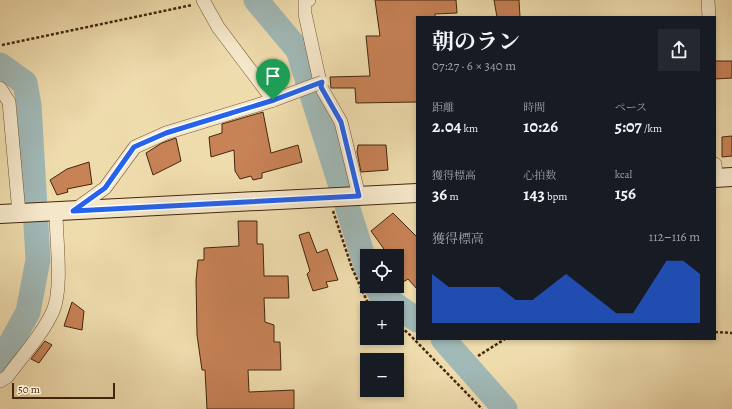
<!DOCTYPE html>
<html lang="ja">
<head>
<meta charset="utf-8">
<style>
  body { margin:0; font-family:Alegreya,"Noto Serif JP",serif; background:#242831; color:#f1f3f6; height:100vh; display:flex; flex-direction:column; font-size:15px; white-space:nowrap }
  * { box-sizing:border-box; margin:0 }
  p { font-size:13px; color:#9ea1a6 }
  .icon { flex:none; width:22px; height:22px; fill:none; stroke:currentColor; stroke-width:2; stroke-linecap:round; stroke-linejoin:round }
  .map { position:relative; flex:1; overflow:hidden }
  .details { position:absolute; left:416px; top:16px; width:300px; height:324px; display:flex; flex-direction:column; background:#171b24; border-radius:0px; box-shadow:0 2px 6px #0003 }
  .details>* { flex:none }
  .tools { position:absolute; left:360px; top:249px; display:grid; gap:8px }
  .tools a { display:grid; place-items:center; width:44px; height:44px; border-radius:0px; background:#171b24; box-shadow:0 2px 6px #0003; font-size:20px }
  .scale { position:absolute; left:12px; bottom:10px; width:103px; box-sizing:border-box; padding-left:4px; border:2px solid #44260e; border-top:0; font-size:11px; line-height:14px; white-space:nowrap; color:#44260e; -webkit-text-stroke:3px #f5e8ca; paint-order:stroke }
  .pin { position:absolute; display:grid; place-items:center; width:34px; height:34px; color:#fff; margin:-41px -17px; border-radius:50% 50% 50% 0; rotate:-45deg; box-shadow:0 0 4px #0007 }
  .pin .icon { rotate:45deg }
  .round { display:grid; place-items:center; flex:none; width:42px; height:42px; border-radius:0px; background:#242831 }
  .summary { display:flex; align-items:center; justify-content:space-between; height:68px; padding:0 16px }
  h1 { font-size:22px; font-weight:700; line-height:30px }
  .metrics { display:grid; grid-template-columns:repeat(3,1fr); gap:6px; height:68px; padding:4px 16px }
  .metrics div { display:grid; align-content:center }
  .metrics b { font-size:17px; font-weight:700 }
  .metrics small { font-size:11px; font-weight:400 }
  .metrics p { font-size:11px }
  .chart { height:112px; padding:8px 16px }
  .chart p { display:flex; justify-content:space-between }
  .chart svg { width:100%; height:72px; margin-top:4px; fill:#2563eb; opacity:.7 }
  .map>svg:first-child { display:block }
  .lines { fill:none; stroke-linecap:round; stroke-linejoin:round }
  .river { stroke:#a0b8b6; stroke-width:25 }
  .building { fill:#c78256; stroke:#44260e }
  .street-casing { stroke:#6f5436; stroke-width:14 }
  .secondary-casing { stroke:#44260e; stroke-width:20 }
  .path { stroke:#44260e; stroke-width:2.5; stroke-dasharray:3 2; stroke-linecap:butt }
  .street { stroke:#f5e8ca; stroke-width:13 }
  .secondary { stroke:#f5e8ca; stroke-width:18 }
  .street-bridge-casing { stroke:#6f5436; stroke-width:14; stroke-linecap:butt }
  .street-bridge { stroke:#f5e8ca; stroke-width:13 }
  .route-casing { stroke:#fff; stroke-width:8 }
  .route { stroke:#2563eb; stroke-width:5 }
</style>
</head>
<body>
<div class="map">
<svg width="732" height="409" viewBox="0 0 732 409">
  <rect width="100%" height="100%" fill="#efdcad"/>
  <filter id="stains"><feTurbulence type="fractalNoise" baseFrequency=".005" numOctaves="4"/><feColorMatrix values="0 0 0 0 .2 0 0 0 0 .09 0 0 0 0 .02 0 0 0 .5 -.17"/></filter>
  <radialGradient id="worn" r=".72"><stop offset=".6" stop-color="#630" stop-opacity="0"/><stop offset="1" stop-color="#630" stop-opacity=".3"/></radialGradient>
  <g class="lines">
    <path class="river" d="M 256,0 L 298,50 L 367,269
      M 0,65 L 25,83 L 29,105 L 38,260 L 28,312 L 0,363
      M 376,286 L 381,295 L 417,320
      M 443,339 L 505,409"/>
  </g>
  <path class="building" d="M 375,0 L 456,0 L 457,13 L 435,14 L 435,17 L 417,17 L 417,102 L 356,103 L 355,88 L 331,88 L 330,77 L 370,76 L 366,36 L 380,36 Z
    M 494,0 L 519,0 L 520,17 L 497,17 Z
    M 715,61 L 732,61 L 732,78 L 715,79 Z
    M 263,112 L 271,153 L 298,145 L 302,162 L 262,173 L 262,178 L 253,180 L 251,176 L 240,179 L 235,171 L 234,150 L 211,157 L 209,137 L 222,133 L 222,124 Z
    M 732,136 L 732,156 L 722,157 L 722,137 Z
    M 176,138 L 181,161 L 153,175 L 146,153 L 162,143 Z
    M 358,145 L 386,145 L 388,170 L 361,172 L 357,152 Z
    M 89,162 L 92,184 L 67,189 L 68,192 L 57,195 L 50,180 L 67,169 Z
    M 393,213 L 417,237 L 417,289 L 408,279 L 403,282 L 397,276 L 397,256 L 389,256 L 371,231 Z
    M 238,221 L 257,221 L 257,244 L 263,244 L 264,276 L 288,276 L 289,298 L 264,298 L 265,322 L 274,325 L 274,342 L 280,342 L 281,370 L 248,370 L 249,392 L 294,390 L 294,409 L 207,409 L 205,370 L 202,370 L 197,335 L 196,280 L 198,260 L 204,260 L 204,248 L 239,246 Z
    M 309,232 L 317,253 L 327,249 L 338,280 L 326,282 L 328,287 L 313,291 L 307,274 L 310,271 L 299,235 Z
    M 72,302 L 84,311 L 82,330 L 64,326 Z
    M 45,341 L 52,345 L 39,363 L 31,359 Z"/>
  <g class="lines">
    <defs>
      <path id="street" d="M 203,0 L 218,27 L 273,100
        M 309,0 L 305,1 L 305,14 L 321,87 L 341,122 L 359,196
        M 708,0 L 709,17
        M 0,88 L 9,102 L 19,213
        M 715,164 L 716,178
        M 73,211 L 105,188 L 135,147 L 166,133 L 274,100
        M 0,381 L 7,377 C 23,355 42,335 53,311 C 63,288 56,238 56,212"/>
      <path id="secondary" d="M 715,178 L 732,177
        M 0,214 L 417,193"/>
    </defs>
    <use href="#street" class="street-casing"/>
    <use href="#secondary" class="secondary-casing"/>
    <path class="path" d="M 2,45 L 192,5
      M 333,211 L 352,268 L 367,301 L 377,308
      M 397,324 L 409,334 L 482,409
      M 715,332 L 732,333
      M 478,356 L 505,339"/>
    <use href="#street" class="street"/>
    <use href="#secondary" class="secondary"/>
    <defs>
      <path id="street-bridge" d="M 274,100 L 322,82"/>
    </defs>
    <use href="#street-bridge" class="street-bridge-casing"/>
    <use href="#street-bridge" class="street-bridge"/>
  </g>
  <g class="lines">
    <defs>
      <path id="route" d="M 322,82 L 321,87 L 341,122 L 359,196 L 73,211 L 105,188 L 134,147 L 166,133 L 274,100 Z"/>
    </defs>
    <use href="#route" class="route-casing"/>
    <use href="#route" class="route"/>
  </g>
  <rect width="100%" height="100%" filter="url(#stains)"/>
  <rect width="100%" height="100%" fill="url(#worn)"/>
</svg>
<div class="tools">
<a><svg class="icon" aria-label="locate" viewBox="0 0 24 24"><circle cx="12" cy="12" r="6"/><path d="M12 2v4M12 18v4M2 12h4M18 12h4"/></svg></a>
<a>+</a>
<a>−</a>
</div>
<div class="scale">50 m</div>
<div class="pin" style="left:273px;top:100px;background:#1e9e55"><svg class="icon" aria-label="arrive" viewBox="0 0 24 24"><path d="M6 21V4h12l-3 4 3 4H6"/></svg></div>
<section class="details">
<div class="summary"><div><h1>朝のラン</h1><p>07:27 · 6 × 340 m</p></div><a class="round"><svg class="icon" aria-label="share" viewBox="0 0 24 24"><path d="M12 15V3M7 8l5-5 5 5M5 13v7h14v-7"/></svg></a></div>
<div class="metrics">
<div><p>距離</p><b>2.04<small> km</small></b></div>
<div><p>時間</p><b>10:26</b></div>
<div><p>ペース</p><b>5:07<small> /km</small></b></div>
</div>
<div class="metrics">
<div><p>獲得標高</p><b>36<small> m</small></b></div>
<div><p>心拍数</p><b>143<small> bpm</small></b></div>
<div><p>kcal</p><b>156</b></div>
</div>
<div class="chart"><p><span>獲得標高</span>112–116 m</p>
<svg viewBox="0 0 160 44" preserveAspectRatio="none"><path d="M0 44V14L10 22L20 22L30 22L40 22L50 30L60 30L70 22L80 14L90 22L100 30L110 38L120 38L130 22L140 6L150 6L160 14V44z"/></svg>
</div>
</section>
</div>
</body>
</html>
